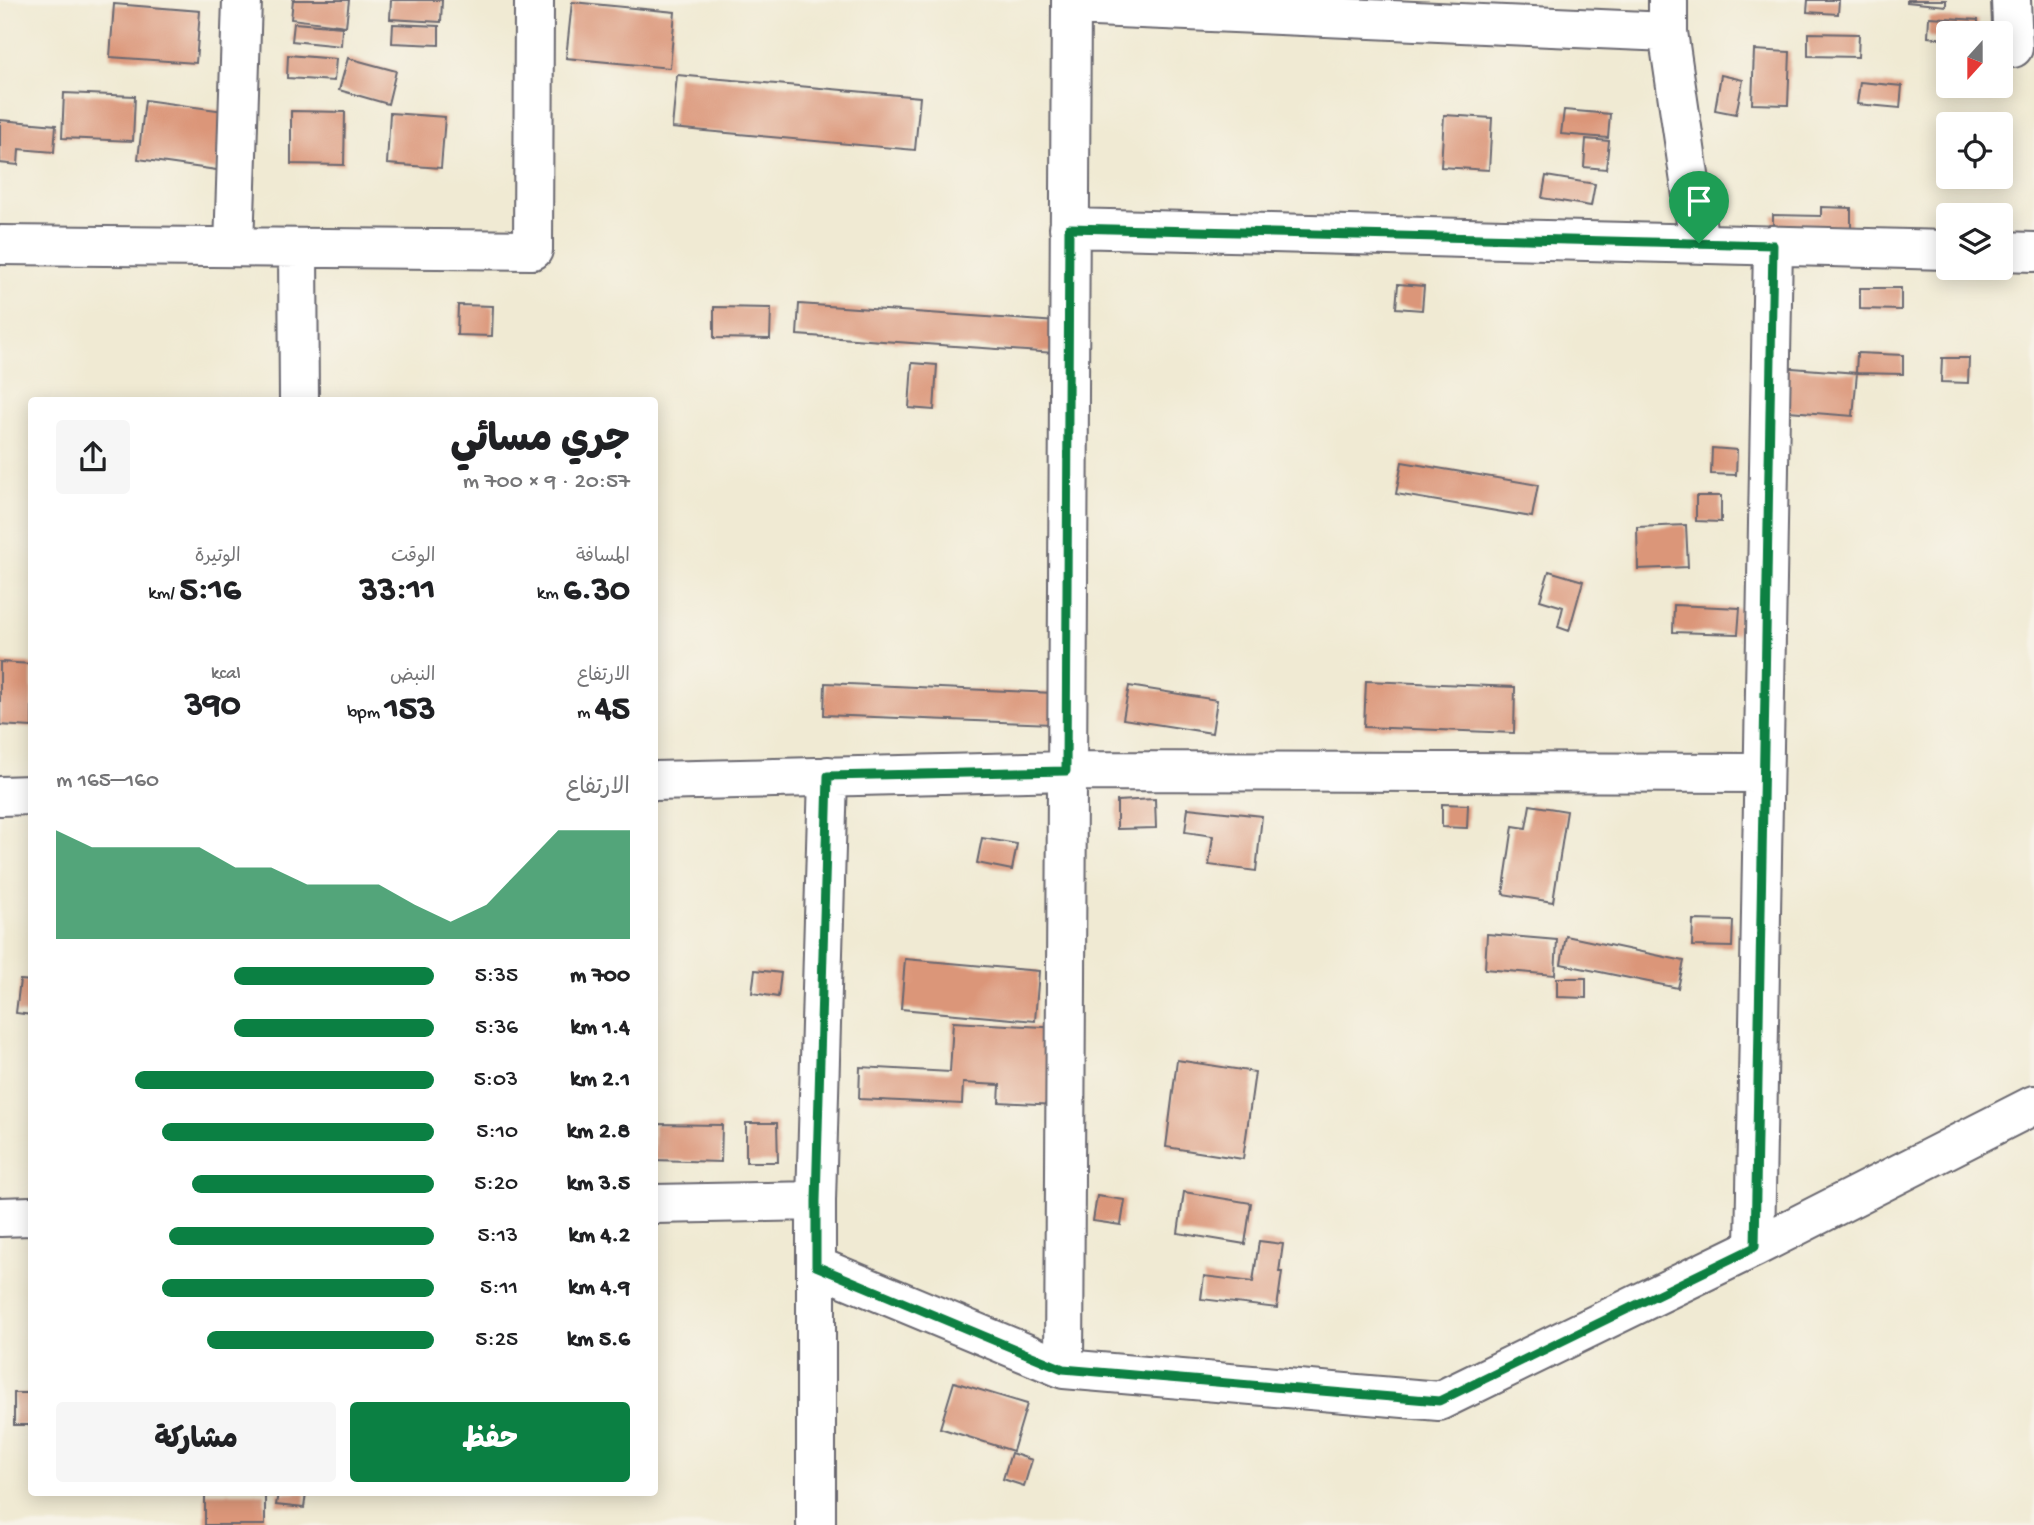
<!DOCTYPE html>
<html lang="ar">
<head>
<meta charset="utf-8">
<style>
  body { margin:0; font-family:"Gochi Hand","Playpen Sans Arabic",sans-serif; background:#f6f6f6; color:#202124; direction:rtl; height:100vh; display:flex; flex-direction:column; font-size:26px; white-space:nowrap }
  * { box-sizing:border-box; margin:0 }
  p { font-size:23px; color:#757577 }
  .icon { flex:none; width:38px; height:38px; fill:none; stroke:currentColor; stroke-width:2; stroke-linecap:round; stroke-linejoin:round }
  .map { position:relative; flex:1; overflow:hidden; direction:ltr }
  .side { position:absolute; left:28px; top:397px; width:630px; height:1099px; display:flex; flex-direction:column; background:#fff; border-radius:7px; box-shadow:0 4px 18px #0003; direction:rtl }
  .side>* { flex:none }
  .needle { width:46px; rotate:201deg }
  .tools { position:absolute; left:1936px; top:21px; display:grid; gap:14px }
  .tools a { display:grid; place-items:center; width:77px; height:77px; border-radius:7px; background:#fff; box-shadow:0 4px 18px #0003; font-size:35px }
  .pin { position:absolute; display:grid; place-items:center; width:60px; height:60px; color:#fff; margin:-72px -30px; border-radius:50% 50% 50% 0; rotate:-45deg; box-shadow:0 0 7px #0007 }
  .pin .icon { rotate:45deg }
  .round { display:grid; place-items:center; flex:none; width:74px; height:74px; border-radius:7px; background:#f6f6f6 }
  .summary { display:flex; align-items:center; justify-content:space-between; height:119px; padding:0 28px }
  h1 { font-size:38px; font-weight:800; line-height:52px }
  .stats { display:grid; grid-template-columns:repeat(3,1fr); gap:10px; height:119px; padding:7px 28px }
  .stats div { display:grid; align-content:center }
  .stats b { font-size:35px; font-weight:800 }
  .stats small { font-size:19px; font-weight:400 }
  .stats p { font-size:19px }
  .chart { height:196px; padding:14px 28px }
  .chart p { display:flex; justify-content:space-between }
  .chart svg { width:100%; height:126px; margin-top:7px; fill:#0b8043; opacity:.7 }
  .action { display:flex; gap:14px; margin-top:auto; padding:14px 28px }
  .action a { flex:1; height:80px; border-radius:7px; background:#0b8043; color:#fff; font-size:28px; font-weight:800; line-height:80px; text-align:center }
  .action a+a { background:#f6f6f6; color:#202124 }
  ul { padding:0 28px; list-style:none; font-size:23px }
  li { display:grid; grid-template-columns:112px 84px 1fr; align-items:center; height:52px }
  li i { height:18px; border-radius:9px; background:#0b8043 }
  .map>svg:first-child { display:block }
  .building { fill:#db9679 }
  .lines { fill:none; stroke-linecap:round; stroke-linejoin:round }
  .minor-casing { stroke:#6a6870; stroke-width:42 }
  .minor { stroke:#fff; stroke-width:38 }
  .route-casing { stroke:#fff; stroke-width:14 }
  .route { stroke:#0b8043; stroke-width:9 }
</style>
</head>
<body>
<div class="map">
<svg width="2034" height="1525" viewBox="0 0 2034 1525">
  <rect width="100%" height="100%" fill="#f7f3e8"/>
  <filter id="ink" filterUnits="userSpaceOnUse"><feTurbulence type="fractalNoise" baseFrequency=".0143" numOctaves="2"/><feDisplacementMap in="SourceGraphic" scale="14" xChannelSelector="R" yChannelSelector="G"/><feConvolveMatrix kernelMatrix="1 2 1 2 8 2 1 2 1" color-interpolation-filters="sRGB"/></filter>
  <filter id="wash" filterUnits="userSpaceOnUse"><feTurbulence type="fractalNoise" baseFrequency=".00686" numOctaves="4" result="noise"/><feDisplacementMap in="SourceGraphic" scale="28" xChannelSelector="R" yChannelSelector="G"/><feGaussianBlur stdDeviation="1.57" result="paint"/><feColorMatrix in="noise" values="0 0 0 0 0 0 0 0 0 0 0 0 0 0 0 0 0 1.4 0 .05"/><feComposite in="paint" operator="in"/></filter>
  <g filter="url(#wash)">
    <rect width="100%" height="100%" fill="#f0ead3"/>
    <g id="blocks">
      <path class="building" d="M 293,0 L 349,0 L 346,26 L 291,19 Z
        M 391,0 L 442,0 L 441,22 L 390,19 Z
        M 1808,0 L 1839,0 L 1838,14 L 1807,12 Z
        M 1907,0 L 1946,0 L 1946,6 L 1907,2 Z
        M 572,2 L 675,12 L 670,68 L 566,58 Z
        M 114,4 L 200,11 L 196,63 L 110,57 Z
        M 1929,17 L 1978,20 L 1978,33 L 1948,33 L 1948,39 L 1928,37 Z
        M 294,23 L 342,27 L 341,46 L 292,41 Z
        M 393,24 L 439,26 L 439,45 L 392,43 Z
        M 1808,33 L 1859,34 L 1858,57 L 1808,56 Z
        M 1754,50 L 1790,52 L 1788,105 L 1752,104 Z
        M 288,55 L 336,59 L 334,81 L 287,78 Z
        M 348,58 L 396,71 L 388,104 L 339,90 Z
        M 677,75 L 920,97 L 915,150 L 672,128 Z
        M 1721,75 L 1743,80 L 1736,114 L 1715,110 Z
        M 1860,82 L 1902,86 L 1900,108 L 1857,104 Z
        M 64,93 L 135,96 L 133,141 L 62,138 Z
        M 145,100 L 224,111 L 217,170 L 138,159 Z
        M 1564,110 L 1610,114 L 1608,138 L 1561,134 Z
        M 291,111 L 345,112 L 344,165 L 291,164 Z
        M 390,113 L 445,117 L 441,168 L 387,164 Z
        M 1444,115 L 1492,118 L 1489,170 L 1441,167 Z
        M 0,120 L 56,125 L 54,152 L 19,149 L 18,165 L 0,163 Z
        M 1586,139 L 1609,141 L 1606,169 L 1584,167 Z
        M 1546,176 L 1595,184 L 1591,206 L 1542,198 Z
        M 1821,207 L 1851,208 L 1851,237 L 1773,236 L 1773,215 L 1821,216 Z
        M 1398,284 L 1424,286 L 1422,310 L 1396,308 Z
        M 1860,288 L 1901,288 L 1901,310 L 1860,309 Z
        M 799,304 L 1057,322 L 1055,353 L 797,335 Z
        M 458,305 L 493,306 L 492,336 L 457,335 Z
        M 714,307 L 771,308 L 770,339 L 714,338 Z
        M 1857,353 L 1903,355 L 1903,374 L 1856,373 Z
        M 1942,358 L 1969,358 L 1968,383 L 1941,382 Z
        M 912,363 L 937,365 L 934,410 L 909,408 Z
        M 1779,367 L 1857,373 L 1853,416 L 1776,410 Z
        M 1712,448 L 1737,450 L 1736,475 L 1711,474 Z
        M 1402,462 L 1538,485 L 1532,517 L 1396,494 Z
        M 1696,496 L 1721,496 L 1721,522 L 1696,521 Z
        M 1686,525 L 1688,567 L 1638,569 L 1637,527 Z
        M 1549,571 L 1583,581 L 1569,631 L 1558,627 L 1563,607 L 1540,600 Z
        M 1674,605 L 1740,608 L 1738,634 L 1673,632 Z
        M 0,662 L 32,664 L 32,727 L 0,725 Z
        M 1366,681 L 1515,687 L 1514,733 L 1364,727 Z
        M 825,683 L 1054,693 L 1053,724 L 824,715 Z
        M 1129,686 L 1217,700 L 1212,733 L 1123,719 Z
        M 1155,799 L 1156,828 L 1117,829 L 1117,801 Z
        M 1442,804 L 1468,805 L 1467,828 L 1442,827 Z
        M 1530,805 L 1567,811 L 1553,902 L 1503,894 L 1513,826 L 1526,828 Z
        M 1188,808 L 1262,816 L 1256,871 L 1209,865 L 1213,836 L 1185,832 Z
        M 982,838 L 1017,844 L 1012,870 L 977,863 Z
        M 1693,920 L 1733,921 L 1732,947 L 1692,946 Z
        M 1487,934 L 1557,940 L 1555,975 L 1485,969 Z
        M 1566,936 L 1684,961 L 1678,988 L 1561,964 Z
        M 905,959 L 1039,971 L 1035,1021 L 901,1009 Z
        M 755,970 L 781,973 L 778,997 L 752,993 Z
        M 1557,978 L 1586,978 L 1586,998 L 1557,997 Z
        M 20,980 L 32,981 L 32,1015 L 16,1013 Z
        M 953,1022 L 1060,1028 L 1057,1105 L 999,1102 L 1000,1085 L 963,1083 L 962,1104 L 859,1099 L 860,1067 L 950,1072 Z
        M 1177,1060 L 1255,1072 L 1243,1159 L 1166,1147 Z
        M 746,1123 L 777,1123 L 778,1162 L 746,1162 Z
        M 654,1124 L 722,1125 L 721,1162 L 654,1160 Z
        M 1184,1192 L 1251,1203 L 1245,1244 L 1178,1233 Z
        M 1097,1196 L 1125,1200 L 1121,1225 L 1093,1221 Z
        M 1259,1241 L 1283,1244 L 1279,1272 L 1282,1272 L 1277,1308 L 1201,1299 L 1204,1276 L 1253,1282 Z
        M 954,1382 L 1027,1404 L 1013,1451 L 940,1428 Z
        M 14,1393 L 32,1393 L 32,1425 L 14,1425 Z
        M 1011,1453 L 1032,1460 L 1024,1486 L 1003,1479 Z
        M 205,1493 L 265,1493 L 265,1525 L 205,1525 Z
        M 278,1493 L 306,1493 L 304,1508 L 276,1505 Z"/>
    </g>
  </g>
  <g filter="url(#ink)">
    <use href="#blocks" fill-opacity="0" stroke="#6a6870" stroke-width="2"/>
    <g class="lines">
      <defs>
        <path id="minor" d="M 2011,0 L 2013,48
          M 1071,6 L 1668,32 L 1668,0
          M 1668,32 L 1699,243
          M 1069,228 L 1948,250
          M 0,245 L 533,250 L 534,0
          M 234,247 L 242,0
          M 298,248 L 299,401
          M 2000,251 L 2034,252
          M 654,781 L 1066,771 L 1763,773
          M 0,796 L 32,795
          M 654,1204 L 816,1201
          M 0,1217 L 32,1216
          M 1755,1247 L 1773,245
          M 816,1266 L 1064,1369 L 1439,1401 L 1755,1247 L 2034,1105
          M 1064,1369 L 1071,0
          M 816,1525 L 816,1201 L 828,776"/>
      </defs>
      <use href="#minor" class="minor-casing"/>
      <use href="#minor" class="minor"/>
    </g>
  </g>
  <g class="lines" filter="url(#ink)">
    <defs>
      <path id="route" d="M 1069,228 L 1773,245 L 1755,1247 L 1439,1401 L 1063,1369 L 816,1266 L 816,1201 L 828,776 L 1066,771 Z"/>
    </defs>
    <use href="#route" class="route-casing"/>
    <use href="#route" class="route"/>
  </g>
</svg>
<div class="tools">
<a><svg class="needle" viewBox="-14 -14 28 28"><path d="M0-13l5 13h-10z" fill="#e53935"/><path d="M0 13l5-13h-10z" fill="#757577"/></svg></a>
<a><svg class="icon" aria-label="locate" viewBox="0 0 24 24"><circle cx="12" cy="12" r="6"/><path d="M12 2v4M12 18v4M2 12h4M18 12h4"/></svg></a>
<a><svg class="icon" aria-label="layers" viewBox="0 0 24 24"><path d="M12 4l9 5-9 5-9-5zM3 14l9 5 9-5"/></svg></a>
</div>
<div class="pin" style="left:1699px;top:243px;background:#1e9e55"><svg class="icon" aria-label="arrive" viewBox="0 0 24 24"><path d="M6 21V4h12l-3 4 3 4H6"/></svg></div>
<section class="side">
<div class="summary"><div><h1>جري مسائي</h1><p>20:57 · 9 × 700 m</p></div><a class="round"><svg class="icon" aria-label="share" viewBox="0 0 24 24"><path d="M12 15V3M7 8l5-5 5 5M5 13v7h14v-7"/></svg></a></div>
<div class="stats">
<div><p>المسافة</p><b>6.30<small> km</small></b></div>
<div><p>الوقت</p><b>33:11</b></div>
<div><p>الوتيرة</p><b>5:16<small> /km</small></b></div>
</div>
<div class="stats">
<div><p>الارتفاع</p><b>45<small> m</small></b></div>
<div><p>النبض</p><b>153<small> bpm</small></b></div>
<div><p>kcal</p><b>390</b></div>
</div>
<div class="chart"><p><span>الارتفاع</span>160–165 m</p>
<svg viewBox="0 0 160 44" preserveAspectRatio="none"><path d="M0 44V6L10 12L20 12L30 12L40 12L50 19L60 19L70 25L80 25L90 25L100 32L110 38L120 32L130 19L140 6L150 6L160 6V44z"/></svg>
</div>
<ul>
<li><b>700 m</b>5:35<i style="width:53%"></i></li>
<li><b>1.4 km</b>5:36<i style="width:53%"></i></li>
<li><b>2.1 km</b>5:03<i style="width:79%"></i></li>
<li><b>2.8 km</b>5:10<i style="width:72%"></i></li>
<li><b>3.5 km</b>5:20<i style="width:64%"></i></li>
<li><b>4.2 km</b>5:13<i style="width:70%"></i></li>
<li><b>4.9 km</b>5:11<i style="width:72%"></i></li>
<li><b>5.6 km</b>5:25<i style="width:60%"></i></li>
</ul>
<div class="action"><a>حفظ</a><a>مشاركة</a></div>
</section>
</div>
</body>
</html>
